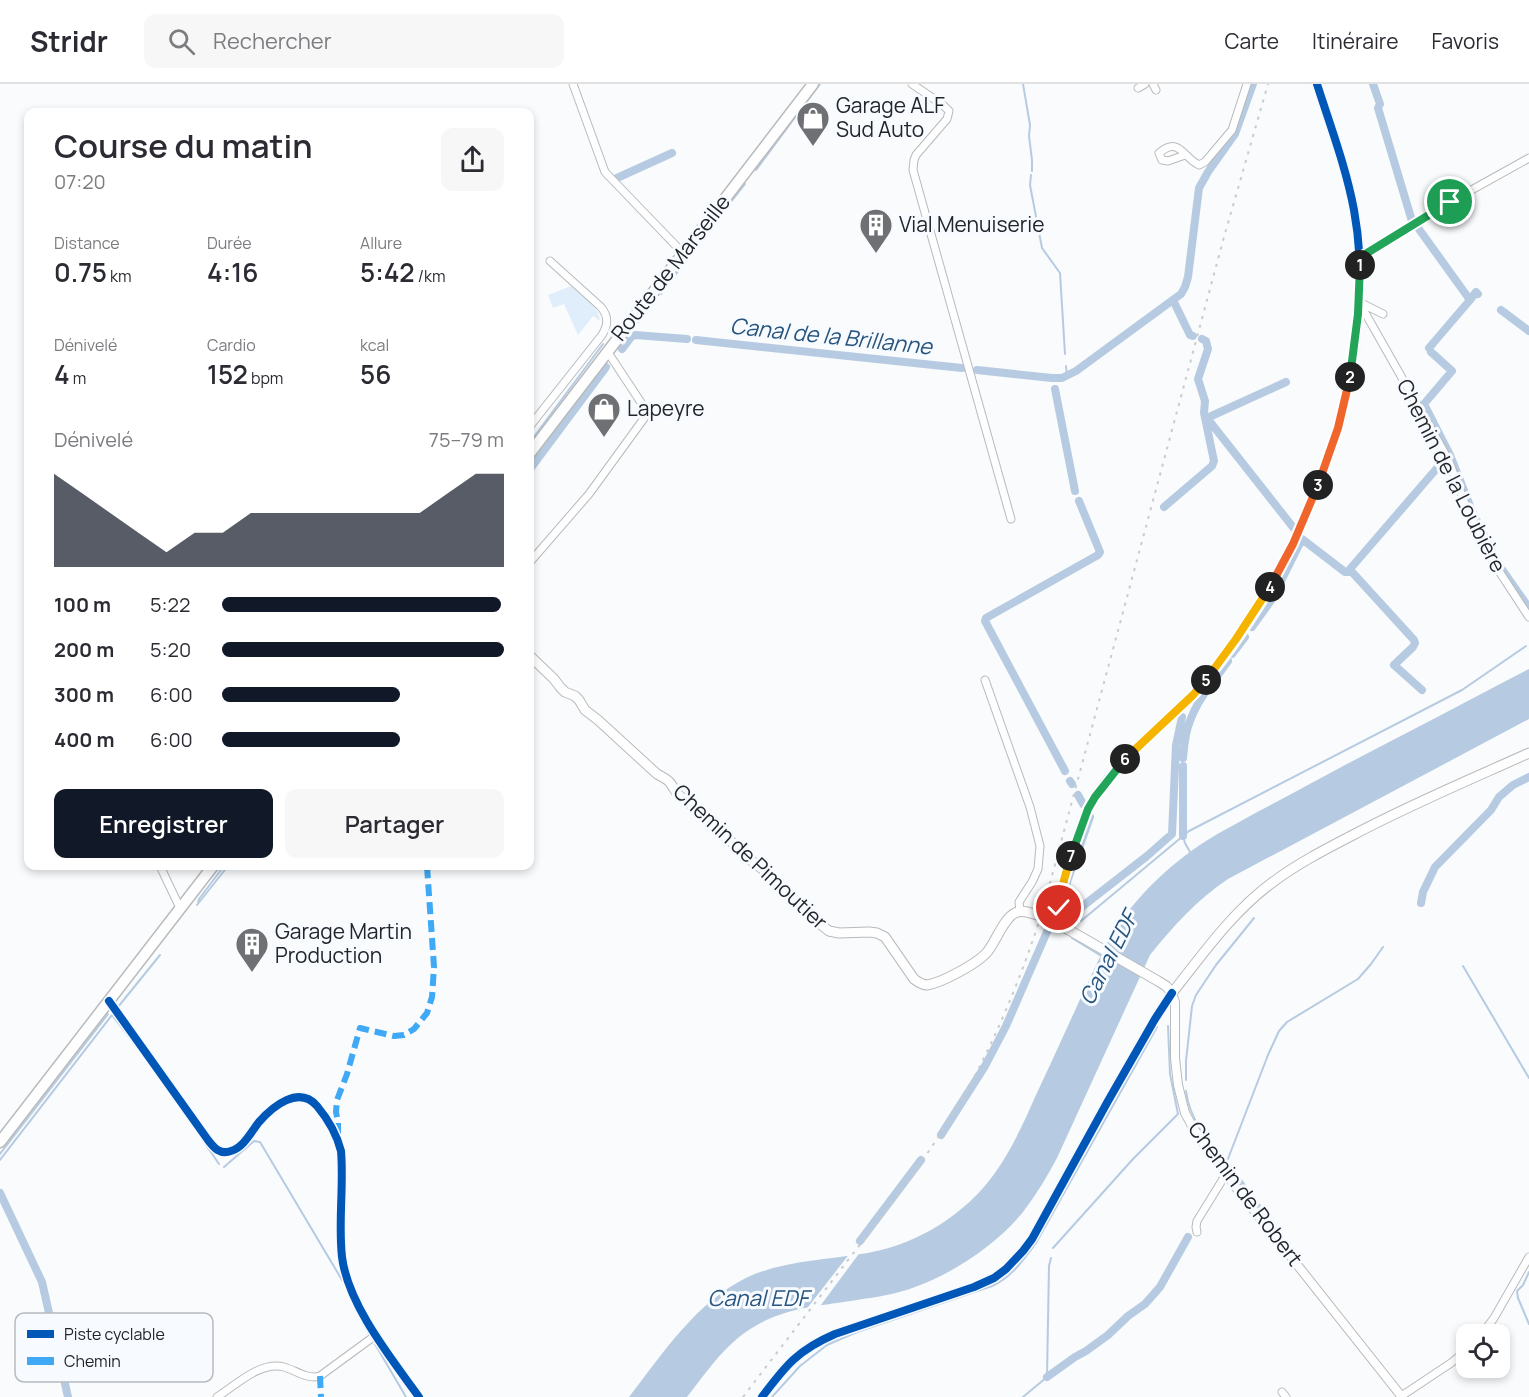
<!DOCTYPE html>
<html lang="fr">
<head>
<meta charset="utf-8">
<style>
  body { margin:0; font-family:Manrope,sans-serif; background:#f7f7f7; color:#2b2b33; height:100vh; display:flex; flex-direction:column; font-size:22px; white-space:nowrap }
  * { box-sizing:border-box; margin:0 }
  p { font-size:20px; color:#7c7c81 }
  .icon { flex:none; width:33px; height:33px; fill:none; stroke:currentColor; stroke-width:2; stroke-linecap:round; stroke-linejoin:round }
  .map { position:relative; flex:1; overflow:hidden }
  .side { position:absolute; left:24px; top:24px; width:510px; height:762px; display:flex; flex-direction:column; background:#fff; border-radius:12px; box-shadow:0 3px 9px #0003 }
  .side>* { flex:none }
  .tools { position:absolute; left:1456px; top:1240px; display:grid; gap:12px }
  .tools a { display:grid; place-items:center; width:54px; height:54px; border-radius:12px; background:#fff; box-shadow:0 3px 9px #0003; font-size:30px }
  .pin { position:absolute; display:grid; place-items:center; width:51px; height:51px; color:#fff; margin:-26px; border:3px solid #fff; border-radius:50%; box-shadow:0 2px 6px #0007 }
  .km { position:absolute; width:30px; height:30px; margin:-15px; border-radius:50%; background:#222; color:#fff; font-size:16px; line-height:30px; text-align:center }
  .round { display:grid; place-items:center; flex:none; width:63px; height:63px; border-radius:12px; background:#f7f7f7 }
  .overview { display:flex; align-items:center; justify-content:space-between; height:102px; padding:0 30px }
  h1 { font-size:33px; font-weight:600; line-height:45px }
  .stats { display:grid; grid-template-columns:repeat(3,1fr); gap:9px; height:102px; padding:6px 30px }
  .stats div { display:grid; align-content:center }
  .stats b { font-size:26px; font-weight:600 }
  .stats small { font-size:16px; font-weight:400 }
  .stats p { font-size:16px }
  .chart { height:168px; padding:12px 30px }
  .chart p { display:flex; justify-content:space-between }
  .chart svg { width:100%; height:108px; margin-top:6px; fill:#111827; opacity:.7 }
  .action { display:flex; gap:12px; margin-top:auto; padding:12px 30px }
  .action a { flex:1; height:69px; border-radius:12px; background:#111827; color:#fff; font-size:24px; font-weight:600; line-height:69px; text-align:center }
  .action a+a { background:#f7f7f7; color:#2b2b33 }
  ul { padding:0 30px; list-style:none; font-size:20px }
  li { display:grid; grid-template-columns:96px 72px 1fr; align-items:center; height:45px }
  li i { height:15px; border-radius:8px; background:#111827 }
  header { display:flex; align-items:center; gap:36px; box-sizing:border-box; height:84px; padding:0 30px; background:#fff; border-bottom:2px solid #e1e1e2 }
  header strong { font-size:28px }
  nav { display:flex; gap:33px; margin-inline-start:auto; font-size:21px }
  .search { width:420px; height:54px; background:#f7f7f7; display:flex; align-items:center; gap:15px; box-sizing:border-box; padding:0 21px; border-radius:12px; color:#7c7c81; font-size:22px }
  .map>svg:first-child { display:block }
  .green { fill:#e0edfa }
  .water { fill:#b6cbe1 }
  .pier { fill:#f9fbfd }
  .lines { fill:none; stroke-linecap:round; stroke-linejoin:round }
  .stream { stroke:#b6cbe1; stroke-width:2 }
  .canal { stroke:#b6cbe1; stroke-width:8 }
  .minor-casing { stroke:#b8babb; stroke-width:9 }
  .tertiary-casing { stroke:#b8babb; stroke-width:10 }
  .secondary-casing { stroke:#b8babb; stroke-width:11 }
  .primary-casing { stroke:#b8babb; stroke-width:13 }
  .minor { stroke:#fefeff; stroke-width:7 }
  .tertiary { stroke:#fefeff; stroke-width:8 }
  .secondary { stroke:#fefeff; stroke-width:9 }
  .primary { stroke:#fefeff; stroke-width:10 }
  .rail { stroke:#cacbcb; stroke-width:2; stroke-dasharray:3 6; stroke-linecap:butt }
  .quiet { stroke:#3fa9f5; stroke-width:6; stroke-dasharray:12 6; stroke-linecap:butt }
  .cycleway-casing { stroke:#f7fbff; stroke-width:11 }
  .cycleway { stroke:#0057b8; stroke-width:8 }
  .split-1-casing { stroke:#fff; stroke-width:12 }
  .split-2-casing { stroke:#fff; stroke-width:12 }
  .split-3-casing { stroke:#fff; stroke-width:12 }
  .split-4-casing { stroke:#fff; stroke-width:12 }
  .split-5-casing { stroke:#fff; stroke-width:12 }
  .split-6-casing { stroke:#fff; stroke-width:12 }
  .split-7-casing { stroke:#fff; stroke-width:12 }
  .split-8-casing { stroke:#fff; stroke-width:12 }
  .split-1 { stroke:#22a559; stroke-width:8 }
  .split-2 { stroke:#22a559; stroke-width:8 }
  .split-3 { stroke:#f0652b; stroke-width:8 }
  .split-4 { stroke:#f0652b; stroke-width:8 }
  .split-5 { stroke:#f5b400; stroke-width:8 }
  .split-6 { stroke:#f5b400; stroke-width:8 }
  .split-7 { stroke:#22a559; stroke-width:8 }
  .split-8 { stroke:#f5b400; stroke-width:8 }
  .labels { text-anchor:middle; stroke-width:6; stroke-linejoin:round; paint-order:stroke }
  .poi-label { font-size:21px; fill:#232528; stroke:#f7fbff; text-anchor:start }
  .street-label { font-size:21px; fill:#232528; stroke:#f7fbff }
  .water-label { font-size:22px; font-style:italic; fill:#28557e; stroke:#f7fbff }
  .key { fill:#f7fbff; stroke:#b7bbbe; stroke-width:1.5 }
  .key-label { font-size:16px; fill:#232528 }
</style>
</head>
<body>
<header>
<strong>Stridr</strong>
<div class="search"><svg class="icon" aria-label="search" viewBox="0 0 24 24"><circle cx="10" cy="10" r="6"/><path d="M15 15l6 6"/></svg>Rechercher</div>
<nav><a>Carte</a><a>Itinéraire</a><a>Favoris</a></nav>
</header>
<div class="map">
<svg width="1529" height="1313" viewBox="0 0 1529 1313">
  <rect width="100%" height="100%" fill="#f9fbfd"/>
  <path class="green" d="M 571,202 C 582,211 599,221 600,237 L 593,232 L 578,251 L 564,220 L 553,224 L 548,211 Z"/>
  <path class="water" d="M 1529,585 L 1529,635 L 1228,795 C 1197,816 1174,841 1150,871 L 1057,1074 C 1047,1093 1036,1111 1023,1128 C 997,1160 954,1189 915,1203 C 897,1210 877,1213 857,1216 C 821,1222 785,1223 752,1244 C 724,1261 707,1288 687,1313 L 629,1313 C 664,1268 696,1218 748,1193 C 784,1177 823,1176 861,1170 C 897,1165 932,1149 960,1126 C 998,1096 1017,1054 1036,1011 C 1052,977 1067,944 1082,911 C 1092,891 1100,870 1112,851 C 1135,813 1169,781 1206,757 C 1223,746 1242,737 1259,727 C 1288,712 1317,696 1345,681 C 1407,649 1468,617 1529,585 Z"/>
  <path class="pier" d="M 861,1167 L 818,1225 L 805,1227 L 850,1169 Z"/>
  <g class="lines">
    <path class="stream" d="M 1023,0 L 1030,41 L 1029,52 L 1032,76 L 1032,87
      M 807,17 L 820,0
      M 756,86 L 802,24
      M 1031,91 L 1030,101 L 1042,164 L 1060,189 L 1065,270
      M 701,156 L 745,100
      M 661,210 L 691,170
      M 620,260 L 657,215
      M 1066,282 L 1067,292
      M 530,358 L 603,260
      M 530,379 L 603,283
      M 1183,752 L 1185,759 L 1190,768
      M 198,819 L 199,815 L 224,782
      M 197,821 L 228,782
      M 1081,837 L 1189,747 L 1462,606 L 1526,562
      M 1072,854 L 1103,873
      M 1463,882 L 1529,994
      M 118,923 L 160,871
      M 1186,996 L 1186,977 L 1192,922 L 1196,911 L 1216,881 L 1254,834
      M 1186,1007 C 1189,1034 1209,1060 1226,1080
      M 174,1014 L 219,1080
      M 0,1070 L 108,930
      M 0,1076 L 112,931 L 143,971
      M 1226,1080 L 1268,971 L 1279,947 L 1287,938 L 1358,895 L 1371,880 L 1383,863
      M 224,1083 L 254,1057 L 260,1058 L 342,1196
      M 1053,1164 L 1133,1075 L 1178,1030 L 1170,990 L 1168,942
      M 1529,1188 L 1523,1201 L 1517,1207 L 1518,1214 L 1529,1240
      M 348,1209 L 358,1227
      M 360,1232 L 369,1250
      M 375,1260 L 406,1313
      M 772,1313 L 800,1282 L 827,1261 L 857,1248 L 992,1202 C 1011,1194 1024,1175 1036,1159 L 1157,943
      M 1023,1313 L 1047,1293 L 1049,1182 L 1051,1174"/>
    <path class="canal" d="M 1373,0 L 1380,20 L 1378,24 L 1412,137
      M 617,94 L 672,69
      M 1416,141 L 1470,216 L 1476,208 L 1478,210
      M 1173,216 L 1190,251 L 1193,252
      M 1501,226 L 1529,247
      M 696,256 L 962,284
      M 1429,264 L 1470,216
      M 622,265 L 631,253 L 635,251 L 687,255
      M 1431,268 L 1452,287 L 1424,320 L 1450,371 L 1472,427 L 1496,475
      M 977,286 L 1052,294 L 1062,294 L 1076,287 L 1181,210 L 1185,203 L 1188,193 L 1199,104 L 1208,88 L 1235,50 L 1253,0
      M 1055,305 L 1075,407
      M 1207,334 L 1296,447
      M 1207,334 L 1286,298
      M 530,385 L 606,283
      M 1164,423 L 1212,382 L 1214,377 L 1204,329 L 1205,317 L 1198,295 L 1208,265 L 1206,257 L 1202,255
      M 1302,455 L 1345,488 L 1352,488 L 1414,556 L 1415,559 L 1413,563 L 1394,581 L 1422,606
      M 1499,481 L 1529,524
      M 1352,488 L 1350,485 L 1444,376
      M 1252,543 L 1272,515 L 1302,455
      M 1232,570 L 1245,553
      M 1183,674 C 1184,662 1185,648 1190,637 C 1198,614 1215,596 1228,577
      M 1183,682 L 1183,752
      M 1065,687 L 985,537 L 986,534 L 1098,471 L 1100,468 L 1079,417
      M 1070,697 L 1072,700
      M 1078,711 L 1083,720
      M 1421,819 L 1423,808 L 1435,783 L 1491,726 L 1499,713 L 1513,701 L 1529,693
      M 1066,820 L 1067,798 L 1090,733
      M 1074,829 L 1147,772 L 1172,750 L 1176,661 L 1182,633
      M 941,1051 L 985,982 L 1006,942 L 1050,841
      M 1226,1080 L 1268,1138
      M 0,1109 L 42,1198 L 68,1313
      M 860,1157 L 921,1076
      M 1047,1293 L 1075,1273 L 1086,1267 L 1108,1251 L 1128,1232 L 1145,1220 L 1160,1203 L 1188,1153"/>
    <defs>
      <path id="minor" d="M 573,0 L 605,88 L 683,169
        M 912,0 L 943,21 L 949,27 L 947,35 L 916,71 L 914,76 L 913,86 L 1011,435
        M 1153,0 L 1156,6
        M 1138,4 L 1145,0
        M 1185,71 L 1168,77 L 1162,76 L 1159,69 C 1180,52 1182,73 1199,81 L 1205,78 L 1232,46 L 1247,0
        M 1359,174 L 1450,118 L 1529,74
        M 1359,218 L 1448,375 L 1467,425 L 1495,481 L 1529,533
        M 1359,218 L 1383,230
        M 530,342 L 602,251 C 608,241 609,233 601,223 L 550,177
        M 530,478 L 589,410 L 645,333 L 645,328 L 642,320 L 607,267
        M 985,596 L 1030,723 L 1040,762 L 1038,785 L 1032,798 L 1019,818 L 1020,827
        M 160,782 L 180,824
        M 109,917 L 208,1056 C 214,1064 220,1071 231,1067 C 244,1063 251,1048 259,1038 C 273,1022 299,1001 317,1022 C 327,1034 337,1051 341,1067 C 344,1102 338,1138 342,1173 C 348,1221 391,1274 419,1313
        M 1197,1148 L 1196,1143 L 1197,1137 L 1226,1090
        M 1481,1251 L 1494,1234 L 1529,1173
        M 1282,1308 L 1286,1313
        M 217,1313 C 236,1301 260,1277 284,1283 C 295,1286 308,1296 320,1292 L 376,1251
        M 1400,1313 L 1451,1279 L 1467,1266"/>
      <path id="tertiary" d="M 1061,838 C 1055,822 1062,803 1066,787 C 1072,767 1078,745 1087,726 C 1097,704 1119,680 1136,663 C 1156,644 1180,627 1198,606 C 1222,579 1247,542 1266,511 C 1282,484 1295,455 1307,427 C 1319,399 1330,372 1338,343 C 1358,274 1367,197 1354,126 C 1346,83 1330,41 1317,0
        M 1172,909 L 1175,918 L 1175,974 L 1178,1001 L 1185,1029 L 1192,1042 L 1210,1069 L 1241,1110 L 1402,1313
        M 762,1313 C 786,1281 798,1266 835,1250 L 974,1203 L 994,1194 L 1006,1185 L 1023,1167 L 1032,1155 L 1108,1017 L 1155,935 L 1172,909"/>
      <path id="secondary" d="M 530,572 L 554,595 L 560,603 L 565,608 L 575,612 L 579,616 L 585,626 L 598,636 L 657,690 C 662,693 668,695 671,700 C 676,707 677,712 686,716 L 753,778 L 768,789 L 773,796 L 820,840 L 829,847 L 839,849 L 869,848 L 877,849 L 885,853 L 914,895 C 918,898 922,901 927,901 C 941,899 979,879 988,867 C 996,857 1004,834 1015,829 C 1022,825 1030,829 1037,831
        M 1044,833 L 1057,837 L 1065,838 L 1066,840
        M 1061,838 L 1065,844 L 1069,846 L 1158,897 L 1166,902 L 1172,909 C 1203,870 1232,828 1273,798 C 1297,780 1324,766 1351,752 C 1409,721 1469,696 1529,669"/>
      <path id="primary" d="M 530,369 L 813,0
        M 0,1058 L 213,782"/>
    </defs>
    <use href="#minor" class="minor-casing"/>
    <use href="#tertiary" class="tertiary-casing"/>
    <use href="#secondary" class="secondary-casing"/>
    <use href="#primary" class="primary-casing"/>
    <use href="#minor" class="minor"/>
    <use href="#tertiary" class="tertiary"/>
    <use href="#secondary" class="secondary"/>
    <use href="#primary" class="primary"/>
    <path class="rail" d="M 743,1313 C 778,1267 813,1222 848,1176 C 892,1120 935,1063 970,1001 C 1000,945 1024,886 1043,825 L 1224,153 L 1268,0"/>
    <path class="quiet" d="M 338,1051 L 338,1038 L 336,1028 L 337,1016 L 347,990 L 360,944 L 394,952 L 404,951 L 414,945 L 427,929 L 432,913 L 434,883 L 427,782
      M 320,1292 L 321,1313"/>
    <defs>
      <path id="cycleway" d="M 1061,838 C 1055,822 1062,803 1066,787 C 1072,767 1078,745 1087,726 C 1097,704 1119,680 1136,663 C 1156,644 1180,627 1198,606 C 1222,579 1247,542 1266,511 C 1282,484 1295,455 1307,427 C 1319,399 1330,372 1338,343 C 1358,274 1367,197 1354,126 C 1346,83 1330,41 1317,0
        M 109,917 L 208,1056 C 214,1064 220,1071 231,1067 C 244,1063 251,1048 259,1038 C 273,1022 299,1001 317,1022 C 327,1034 337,1051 341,1067 C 344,1102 338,1138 342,1173 C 348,1221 391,1274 419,1313
        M 762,1313 C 786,1281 798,1266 835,1250 L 974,1203 L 994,1194 L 1006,1185 L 1023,1167 L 1032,1155 L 1108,1017 L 1155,935 L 1172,909"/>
    </defs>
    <use href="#cycleway" class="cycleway-casing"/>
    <use href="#cycleway" class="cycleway"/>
  </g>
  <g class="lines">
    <defs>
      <path id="split-1" d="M 1360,181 L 1359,174 L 1450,118"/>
      <path id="split-2" d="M 1350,293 L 1358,230 L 1360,181"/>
      <path id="split-3" d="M 1318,401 L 1338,344 L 1350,293"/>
      <path id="split-4" d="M 1270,503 L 1293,460 L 1318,401"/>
      <path id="split-5" d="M 1206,596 L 1236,555 L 1270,503"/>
      <path id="split-6" d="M 1125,675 L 1193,611 L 1206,596"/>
      <path id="split-7" d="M 1071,772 L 1088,725 L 1095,713 L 1125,675"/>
      <path id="split-8" d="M 1059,824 L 1064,796 L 1071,772"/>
    </defs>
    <use href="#split-1" class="split-1-casing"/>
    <use href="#split-2" class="split-2-casing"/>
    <use href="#split-3" class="split-3-casing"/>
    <use href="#split-4" class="split-4-casing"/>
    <use href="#split-5" class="split-5-casing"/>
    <use href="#split-6" class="split-6-casing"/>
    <use href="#split-7" class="split-7-casing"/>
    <use href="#split-8" class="split-8-casing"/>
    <use href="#split-1" class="split-1"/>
    <use href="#split-2" class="split-2"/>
    <use href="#split-3" class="split-3"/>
    <use href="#split-4" class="split-4"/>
    <use href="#split-5" class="split-5"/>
    <use href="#split-6" class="split-6"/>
    <use href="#split-7" class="split-7"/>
    <use href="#split-8" class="split-8"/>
  </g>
  <defs>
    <symbol id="shop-pin" viewBox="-11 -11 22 30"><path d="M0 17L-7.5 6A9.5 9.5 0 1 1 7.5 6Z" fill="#6e7073" stroke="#f7fbff"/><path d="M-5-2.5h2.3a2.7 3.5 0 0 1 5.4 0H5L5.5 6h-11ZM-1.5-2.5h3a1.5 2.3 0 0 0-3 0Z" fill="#fff"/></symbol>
    <symbol id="building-pin" viewBox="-11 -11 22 30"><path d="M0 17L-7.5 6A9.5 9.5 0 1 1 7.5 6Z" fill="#6e7073" stroke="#f7fbff"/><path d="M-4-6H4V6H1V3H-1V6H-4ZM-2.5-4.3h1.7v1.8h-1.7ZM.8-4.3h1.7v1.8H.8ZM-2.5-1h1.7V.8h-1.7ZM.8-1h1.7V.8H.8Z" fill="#fff"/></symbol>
  </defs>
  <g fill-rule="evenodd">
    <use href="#shop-pin" x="794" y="15" width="38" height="52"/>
    <use href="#building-pin" x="857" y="122" width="38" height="52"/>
    <use href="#shop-pin" x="585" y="306" width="38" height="52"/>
    <use href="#building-pin" x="233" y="841" width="38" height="52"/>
  </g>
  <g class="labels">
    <g class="poi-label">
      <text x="836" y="29">Garage ALF<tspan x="836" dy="24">Sud Auto</tspan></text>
      <text x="899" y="148">Vial Menuiserie</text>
      <text x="627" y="332">Lapeyre</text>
      <text x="275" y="855">Garage Martin<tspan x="275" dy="24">Production</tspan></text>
    </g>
    <g class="street-label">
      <text transform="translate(671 184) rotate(-52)" y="7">Route de Marseille</text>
      <text transform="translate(1451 392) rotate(63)" y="7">Chemin de la Loubière</text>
      <text transform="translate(750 773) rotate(43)" y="7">Chemin de Pimoutier</text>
      <text transform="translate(1245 1110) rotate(53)" y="7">Chemin de Robert</text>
    </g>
    <g class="water-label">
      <text transform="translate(831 252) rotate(6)" y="8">Canal de la Brillanne</text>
      <text transform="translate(1108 874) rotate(-63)" y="8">Canal EDF</text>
      <text x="758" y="1222">Canal EDF</text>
    </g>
  </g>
  <rect x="15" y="1229" width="198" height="69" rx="9" class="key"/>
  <rect x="27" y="1246" width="27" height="8" fill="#0057b8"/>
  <rect x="27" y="1273" width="27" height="8" fill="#3fa9f5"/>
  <g class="key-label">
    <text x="64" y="1256">Piste cyclable</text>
    <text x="64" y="1283">Chemin</text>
  </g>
</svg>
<div class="tools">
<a><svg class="icon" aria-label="locate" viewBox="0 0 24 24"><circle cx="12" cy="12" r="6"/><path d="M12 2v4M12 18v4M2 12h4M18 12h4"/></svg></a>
</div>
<div class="pin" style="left:1450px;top:118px;background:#1e9e55"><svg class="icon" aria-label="arrive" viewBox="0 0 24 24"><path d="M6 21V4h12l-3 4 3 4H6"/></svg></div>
<div class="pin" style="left:1059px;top:824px;background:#d93025"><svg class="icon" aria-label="check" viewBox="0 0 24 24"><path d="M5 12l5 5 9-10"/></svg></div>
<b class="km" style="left:1360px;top:181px">1</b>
<b class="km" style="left:1350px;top:293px">2</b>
<b class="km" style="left:1318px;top:401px">3</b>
<b class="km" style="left:1270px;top:503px">4</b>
<b class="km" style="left:1206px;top:596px">5</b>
<b class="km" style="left:1125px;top:675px">6</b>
<b class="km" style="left:1071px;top:772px">7</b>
<section class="side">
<div class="overview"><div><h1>Course du matin</h1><p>07:20</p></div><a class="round"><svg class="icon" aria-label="share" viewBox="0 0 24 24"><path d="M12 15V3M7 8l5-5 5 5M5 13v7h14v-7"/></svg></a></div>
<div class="stats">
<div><p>Distance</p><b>0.75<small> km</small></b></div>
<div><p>Durée</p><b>4:16</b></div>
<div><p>Allure</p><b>5:42<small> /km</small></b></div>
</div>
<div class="stats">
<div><p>Dénivelé</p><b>4<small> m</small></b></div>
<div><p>Cardio</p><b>152<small> bpm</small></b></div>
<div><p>kcal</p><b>56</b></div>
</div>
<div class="chart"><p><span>Dénivelé</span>75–79 m</p>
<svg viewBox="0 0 160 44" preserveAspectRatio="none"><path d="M0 44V6L10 14L20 22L30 30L40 38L50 30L60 30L70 22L80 22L90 22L100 22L110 22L120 22L130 22L140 14L150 6L160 6V44z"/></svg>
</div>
<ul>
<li><b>100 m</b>5:22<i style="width:99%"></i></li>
<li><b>200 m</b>5:20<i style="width:100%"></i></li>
<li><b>300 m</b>6:00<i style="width:63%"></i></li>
<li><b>400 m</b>6:00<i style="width:63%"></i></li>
</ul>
<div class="action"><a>Enregistrer</a><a>Partager</a></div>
</section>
</div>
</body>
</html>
